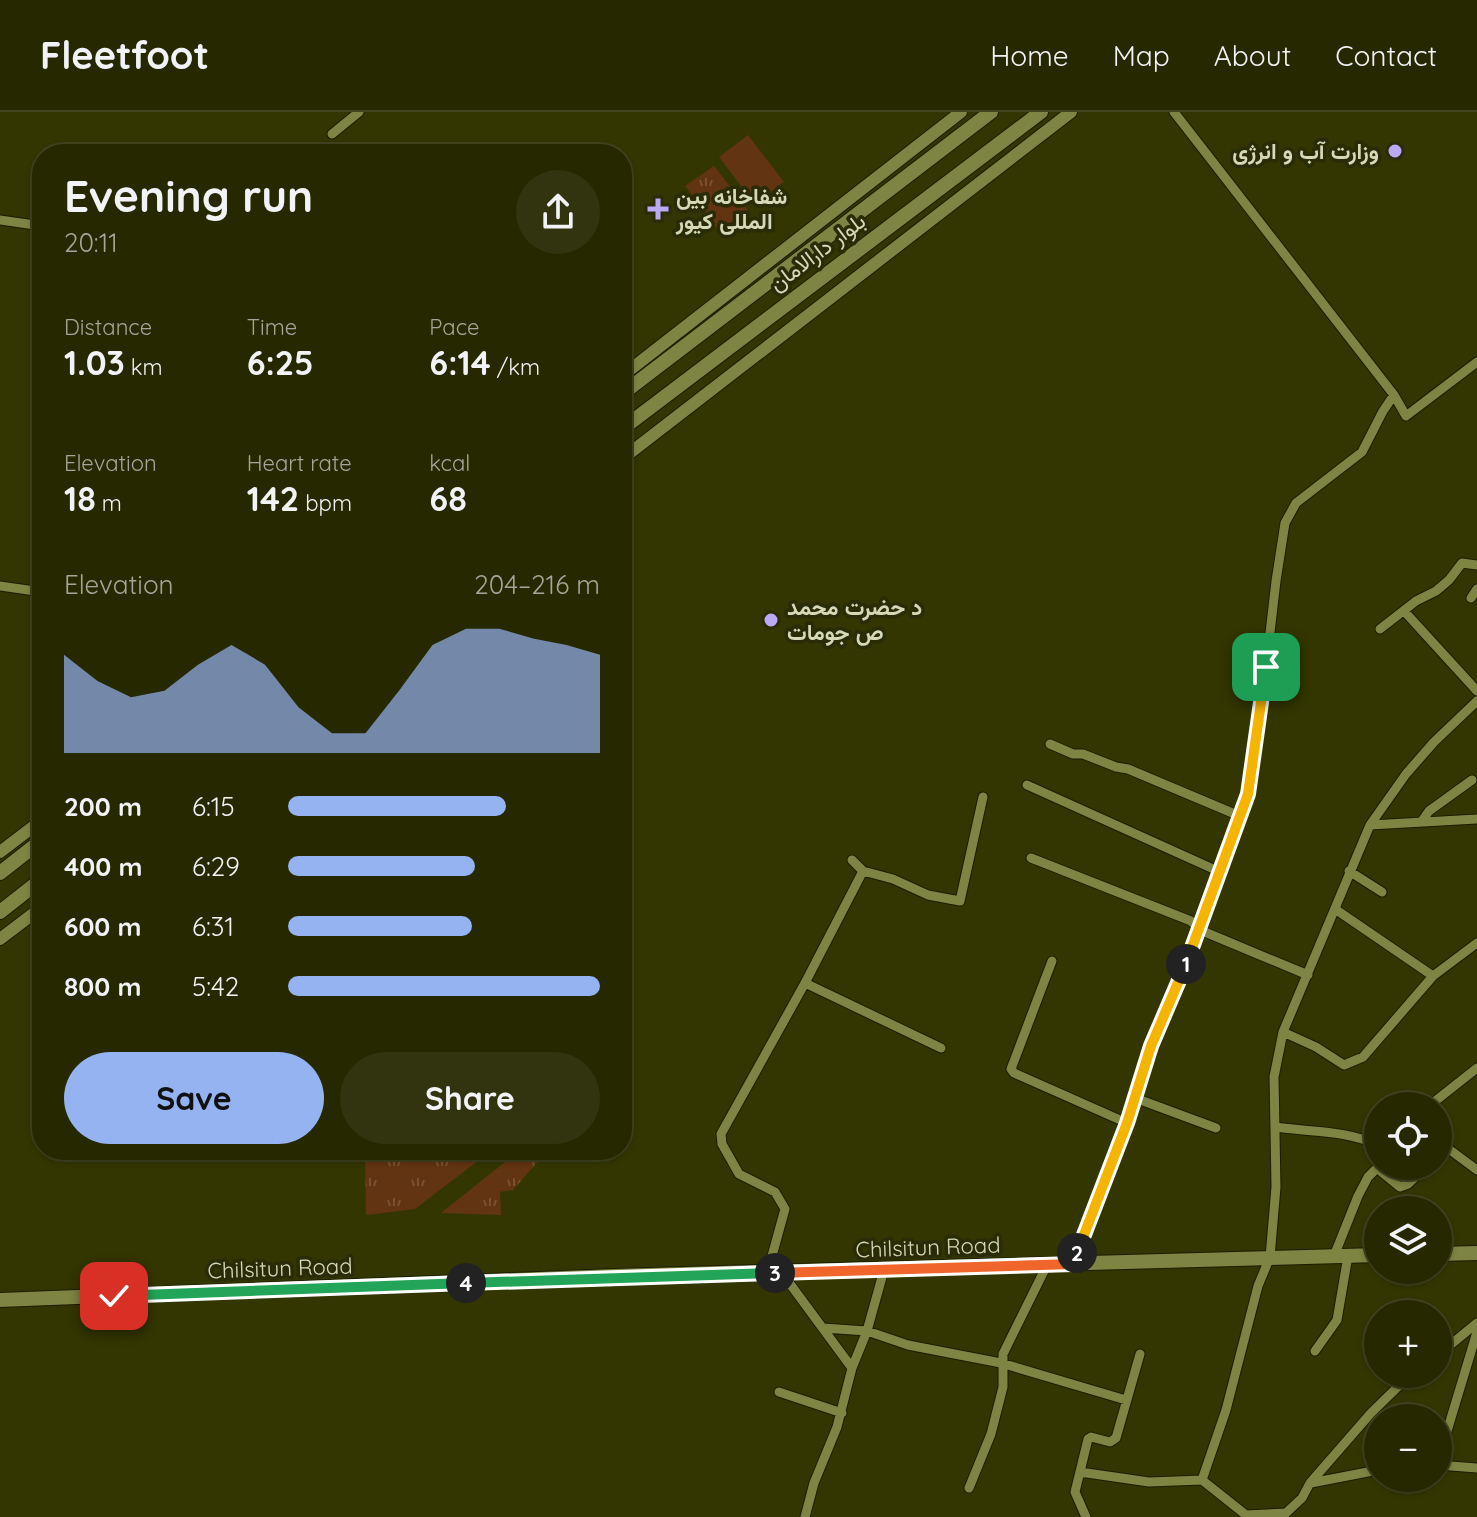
<!DOCTYPE html>
<html lang="en">
<head>
<meta charset="utf-8">
<style>
  body { margin:0; font-family:Quicksand,Vazirmatn,sans-serif; background:#32340f; color:#f1f3f6; height:100vh; display:flex; flex-direction:column; font-size:30px; white-space:nowrap }
  * { box-sizing:border-box; margin:0 }
  p { font-size:26px; color:#a4a699 }
  .icon { flex:none; width:44px; height:44px; fill:none; stroke:currentColor; stroke-width:2; stroke-linecap:round; stroke-linejoin:round }
  .map { position:relative; flex:1; overflow:hidden }
  .panel { position:absolute; left:32px; top:32px; width:600px; height:1016px; display:flex; flex-direction:column; background:#262800; border-radius:32px; box-shadow:0 2px 6px #0004,0 0 0 2px #424422 }
  .panel>* { flex:none }
  .tools { position:absolute; left:1364px; top:980px; display:grid; gap:16px }
  .tools a { display:grid; place-items:center; width:88px; height:88px; border-radius:50%; background:#262800; box-shadow:0 2px 6px #0004,0 0 0 2px #424422; font-size:40px }
  .pin { position:absolute; display:grid; place-items:center; width:68px; height:68px; color:#fff; margin:-34px; border-radius:16px; box-shadow:0 4px 12px #0006 }
  .km { position:absolute; width:40px; height:40px; margin:-20px; border-radius:50%; background:#222; color:#fff; font-size:22px; line-height:40px; text-align:center }
  .round { display:grid; place-items:center; flex:none; width:84px; height:84px; border-radius:42px; background:#32340f }
  .overview { display:flex; align-items:center; justify-content:space-between; height:136px; padding:0 32px }
  h1 { font-size:44px; font-weight:700; line-height:60px }
  .metrics { display:grid; grid-template-columns:repeat(3,1fr); gap:12px; height:136px; padding:8px 32px }
  .metrics div { display:grid; align-content:center }
  .metrics b { font-size:34px; font-weight:700 }
  .metrics small { font-size:22px; font-weight:400 }
  .metrics p { font-size:22px }
  .chart { height:224px; padding:16px 32px }
  .chart p { display:flex; justify-content:space-between }
  .chart svg { width:100%; height:144px; margin-top:8px; fill:#95b2f1; opacity:.7 }
  .action { display:flex; gap:16px; margin-top:auto; padding:16px 32px }
  .action a { flex:1; height:92px; border-radius:48px; background:#95b2f1; color:#111; font-size:32px; font-weight:700; line-height:92px; text-align:center }
  .action a+a { background:#32340f; color:#f1f3f6 }
  ul { padding:0 32px; list-style:none; font-size:26px }
  li { display:grid; grid-template-columns:128px 96px 1fr; align-items:center; height:60px }
  li i { height:20px; border-radius:10px; background:#95b2f1 }
  header { display:flex; align-items:center; gap:48px; box-sizing:border-box; height:112px; padding:0 40px; background:#262800; border-bottom:2px solid #424422 }
  header strong { font-size:38px }
  nav { display:flex; gap:44px; margin-inline-start:auto; font-size:28px }
  .map>svg:first-child { display:block }
  .grass { fill:url(#grass-tufts) }
  .garden { fill:#623411 }
  .lines { fill:none; stroke-linecap:round; stroke-linejoin:round }
  .minor-casing { stroke:#1b1d00; stroke-width:11 }
  .tertiary-casing { stroke:#1b1d00; stroke-width:14 }
  .secondary-casing { stroke:#1b1d00; stroke-width:16 }
  .minor { stroke:#7e8441; stroke-width:9 }
  .tertiary { stroke:#7e8441; stroke-width:12 }
  .secondary { stroke:#7e8441; stroke-width:14 }
  .split-1-casing { stroke:#fff; stroke-width:16 }
  .split-2-casing { stroke:#fff; stroke-width:16 }
  .split-3-casing { stroke:#fff; stroke-width:16 }
  .split-4-casing { stroke:#fff; stroke-width:16 }
  .split-5-casing { stroke:#fff; stroke-width:16 }
  .split-1 { stroke:#f5b400; stroke-width:10 }
  .split-2 { stroke:#f5b400; stroke-width:10 }
  .split-3 { stroke:#f0652b; stroke-width:10 }
  .split-4 { stroke:#22a559; stroke-width:10 }
  .split-5 { stroke:#22a559; stroke-width:10 }
  .poi-dot { fill:#baaaf6; stroke:#292c07; stroke-width:3 }
  .labels { text-anchor:middle; stroke-width:7; stroke-linejoin:round; paint-order:stroke }
  .poi-label { font-size:22px; font-weight:bold; fill:#d5d9b7; stroke:#292c07; text-anchor:start }
  .street-label { font-size:22px; fill:#d5d9b7; stroke:#292c07 }
</style>
</head>
<body>
<header>
<strong>Fleetfoot</strong>
<nav><a>Home</a><a>Map</a><a>About</a><a>Contact</a></nav>
</header>
<div class="map">
<svg width="1477" height="1405" viewBox="0 0 1477 1405">
  <defs>
    <pattern id="grass-tufts" width="24" height="20" patternUnits="userSpaceOnUse" patternTransform="scale(2)"><rect width="24" height="20" fill="#623411"/><path d="M3 7l-1-3M5 7V3M7 7l1-3M15 17l-1-3M17 17v-4M19 17l1-3" fill="none" stroke="#785131"/></pattern>
  </defs>
  <rect width="100%" height="100%" fill="#333600"/>
  <path class="grass" d="M 714,54 L 748,98 L 719,119 L 685,74 Z
    M 622,871 L 630,872 L 622,939 Z
    M 365,1038 L 492,1038 L 415,1097 L 366,1103 Z
    M 520,1038 L 548,1038 L 513,1078 L 500,1080 L 501,1103 L 441,1101 Z"/>
  <path class="garden" d="M 748,23 L 784,70 L 755,92 L 719,45 Z"/>
  <g class="lines">
    <defs>
      <path id="minor" d="M 1174,0 L 1394,283 L 1406,304 L 1477,250
        M 332,22 L 359,0
        M 0,108 L 42,114
        M 0,474 L 42,480
        M 1471,486 L 1477,477
        M 1404,499 L 1477,579
        M 1380,517 L 1416,489 L 1436,479 L 1449,468 L 1462,451 L 1477,453
        M 1050,632 L 1073,642 L 1083,642 L 1116,655 L 1128,657 L 1242,705
        M 1027,673 L 1220,760
        M 1422,709 L 1429,699 L 1472,668
        M 1370,713 L 1477,707
        M 1031,746 L 1191,809 L 1200,818 L 1308,863
        M 852,748 L 863,759 L 893,767 L 928,783 L 960,789 L 983,685
        M 1349,759 L 1382,780
        M 1335,797 L 1433,864
        M 1052,849 L 1011,957 L 1014,961 L 1127,1011
        M 805,871 L 941,936
        M 1283,920 L 1316,935 L 1344,953 L 1363,945 L 1433,864 L 1477,831
        M 1135,986 L 1216,1016
        M 1429,994 L 1477,956
        M 1275,1015 C 1310,1020 1345,1018 1378,1033
        M 1438,1043 L 1446,1035 L 1477,1058
        M 1378,1057 L 1400,1075 L 1408,1072 L 1427,1054
        M 1334,1144 L 1358,1084 L 1368,1065 L 1379,1054
        M 1073,1152 L 1127,1011 L 1151,934 L 1200,818 L 1248,682 L 1256,641 L 1276,469 L 1285,411 L 1296,391 L 1362,340 L 1383,299 L 1394,283
        M 782,1161 L 852,1256
        M 767,1162 L 785,1097 L 775,1080 L 739,1062 L 722,1032 L 721,1022 L 805,871 L 863,759
        M 823,1216 L 867,1219 L 908,1233 L 1001,1251 L 1126,1288
        M 1315,1239 L 1337,1208 L 1348,1144
        M 1438,1243 L 1477,1211
        M 779,1280 L 842,1301
        M 1438,1349 L 1477,1220
        M 1438,1353 L 1477,1356
        M 1080,1360 L 1149,1370 L 1202,1368 L 1246,1403 L 1286,1401 L 1302,1386 L 1310,1371 L 1371,1301 L 1411,1262
        M 1202,1368 L 1226,1298 L 1258,1174 L 1270,1145 L 1276,1075 L 1274,965 L 1283,920 L 1370,713 L 1406,662 L 1434,630 L 1477,589
        M 1311,1371 L 1378,1358
        M 969,1376 L 991,1322 L 1003,1275 L 1003,1242 L 1047,1153
        M 805,1405 L 814,1371 L 837,1315 L 852,1256 L 867,1219 L 884,1158
        M 1086,1405 L 1075,1380 L 1088,1327 L 1091,1325 L 1110,1330 L 1116,1326 L 1140,1242"/>
      <path id="tertiary" d="M 622,264 L 961,0
        M 622,347 L 1071,0
        M 0,740 L 42,708
        M 0,827 L 42,795"/>
      <path id="secondary" d="M 622,282 L 991,0
        M 622,317 L 1041,0
        M 0,761 L 42,728
        M 0,800 L 42,767
        M 1438,1142 L 1477,1141
        M 0,1188 L 614,1164 L 1378,1143"/>
    </defs>
    <use href="#minor" class="minor-casing"/>
    <use href="#tertiary" class="tertiary-casing"/>
    <use href="#secondary" class="secondary-casing"/>
    <use href="#minor" class="minor"/>
    <use href="#tertiary" class="tertiary"/>
    <use href="#secondary" class="secondary"/>
  </g>
  <g class="lines">
    <defs>
      <path id="split-1" d="M 1186,852 L 1248,682 L 1266,555"/>
      <path id="split-2" d="M 1077,1141 L 1127,1011 L 1151,934 L 1186,852"/>
      <path id="split-3" d="M 775,1161 L 1073,1152 L 1077,1141"/>
      <path id="split-4" d="M 466,1171 L 775,1161"/>
      <path id="split-5" d="M 114,1184 L 466,1171"/>
    </defs>
    <use href="#split-1" class="split-1-casing"/>
    <use href="#split-2" class="split-2-casing"/>
    <use href="#split-3" class="split-3-casing"/>
    <use href="#split-4" class="split-4-casing"/>
    <use href="#split-5" class="split-5-casing"/>
    <use href="#split-1" class="split-1"/>
    <use href="#split-2" class="split-2"/>
    <use href="#split-3" class="split-3"/>
    <use href="#split-4" class="split-4"/>
    <use href="#split-5" class="split-5"/>
  </g>
  <g class="poi-dot">
    <circle cx="1395" cy="39" r="8"/>
    <path d="M654 85h8v8h8v8h-8v8h-8v-8h-8v-8h8z"/>
    <circle cx="771" cy="508" r="8"/>
  </g>
  <g class="labels">
    <g class="poi-label">
      <text x="1379" y="47" text-anchor="end">وزارت آب و انرژی</text>
      <text x="676" y="92">شفاخانه بین<tspan x="676" dy="25">المللی کیور</tspan></text>
      <text x="787" y="503">د حضرت محمد<tspan x="787" dy="25">ص جومات</tspan></text>
    </g>
    <g class="street-label">
      <text transform="translate(817 140) rotate(-37)" y="8">بلوار دارالامان</text>
      <text transform="translate(928 1135) rotate(-2)" y="8">Chilsitun Road</text>
      <text transform="translate(280 1156) rotate(-2)" y="8">Chilsitun Road</text>
    </g>
  </g>
</svg>
<div class="tools">
<a><svg class="icon" aria-label="locate" viewBox="0 0 24 24"><circle cx="12" cy="12" r="6"/><path d="M12 2v4M12 18v4M2 12h4M18 12h4"/></svg></a>
<a><svg class="icon" aria-label="layers" viewBox="0 0 24 24"><path d="M12 4l9 5-9 5-9-5zM3 14l9 5 9-5"/></svg></a>
<a>+</a>
<a>−</a>
</div>
<div class="pin" style="left:1266px;top:555px;background:#1e9e55"><svg class="icon" aria-label="arrive" viewBox="0 0 24 24"><path d="M6 21V4h12l-3 4 3 4H6"/></svg></div>
<div class="pin" style="left:114px;top:1184px;background:#d93025"><svg class="icon" aria-label="check" viewBox="0 0 24 24"><path d="M5 12l5 5 9-10"/></svg></div>
<b class="km" style="left:1186px;top:852px">1</b>
<b class="km" style="left:1077px;top:1141px">2</b>
<b class="km" style="left:775px;top:1161px">3</b>
<b class="km" style="left:466px;top:1171px">4</b>
<section class="panel">
<div class="overview"><div><h1>Evening run</h1><p>20:11</p></div><a class="round"><svg class="icon" aria-label="share" viewBox="0 0 24 24"><path d="M12 15V3M7 8l5-5 5 5M5 13v7h14v-7"/></svg></a></div>
<div class="metrics">
<div><p>Distance</p><b>1.03<small> km</small></b></div>
<div><p>Time</p><b>6:25</b></div>
<div><p>Pace</p><b>6:14<small> /km</small></b></div>
</div>
<div class="metrics">
<div><p>Elevation</p><b>18<small> m</small></b></div>
<div><p>Heart rate</p><b>142<small> bpm</small></b></div>
<div><p>kcal</p><b>68</b></div>
</div>
<div class="chart"><p><span>Elevation</span>204–216 m</p>
<svg viewBox="0 0 160 44" preserveAspectRatio="none"><path d="M0 44V14L10 22L20 27L30 25L40 17L50 11L60 17L70 30L80 38L90 38L100 25L110 11L120 6L130 6L140 9L150 11L160 14V44z"/></svg>
</div>
<ul>
<li><b>200 m</b>6:15<i style="width:70%"></i></li>
<li><b>400 m</b>6:29<i style="width:60%"></i></li>
<li><b>600 m</b>6:31<i style="width:59%"></i></li>
<li><b>800 m</b>5:42<i style="width:100%"></i></li>
</ul>
<div class="action"><a>Save</a><a>Share</a></div>
</section>
</div>
</body>
</html>
